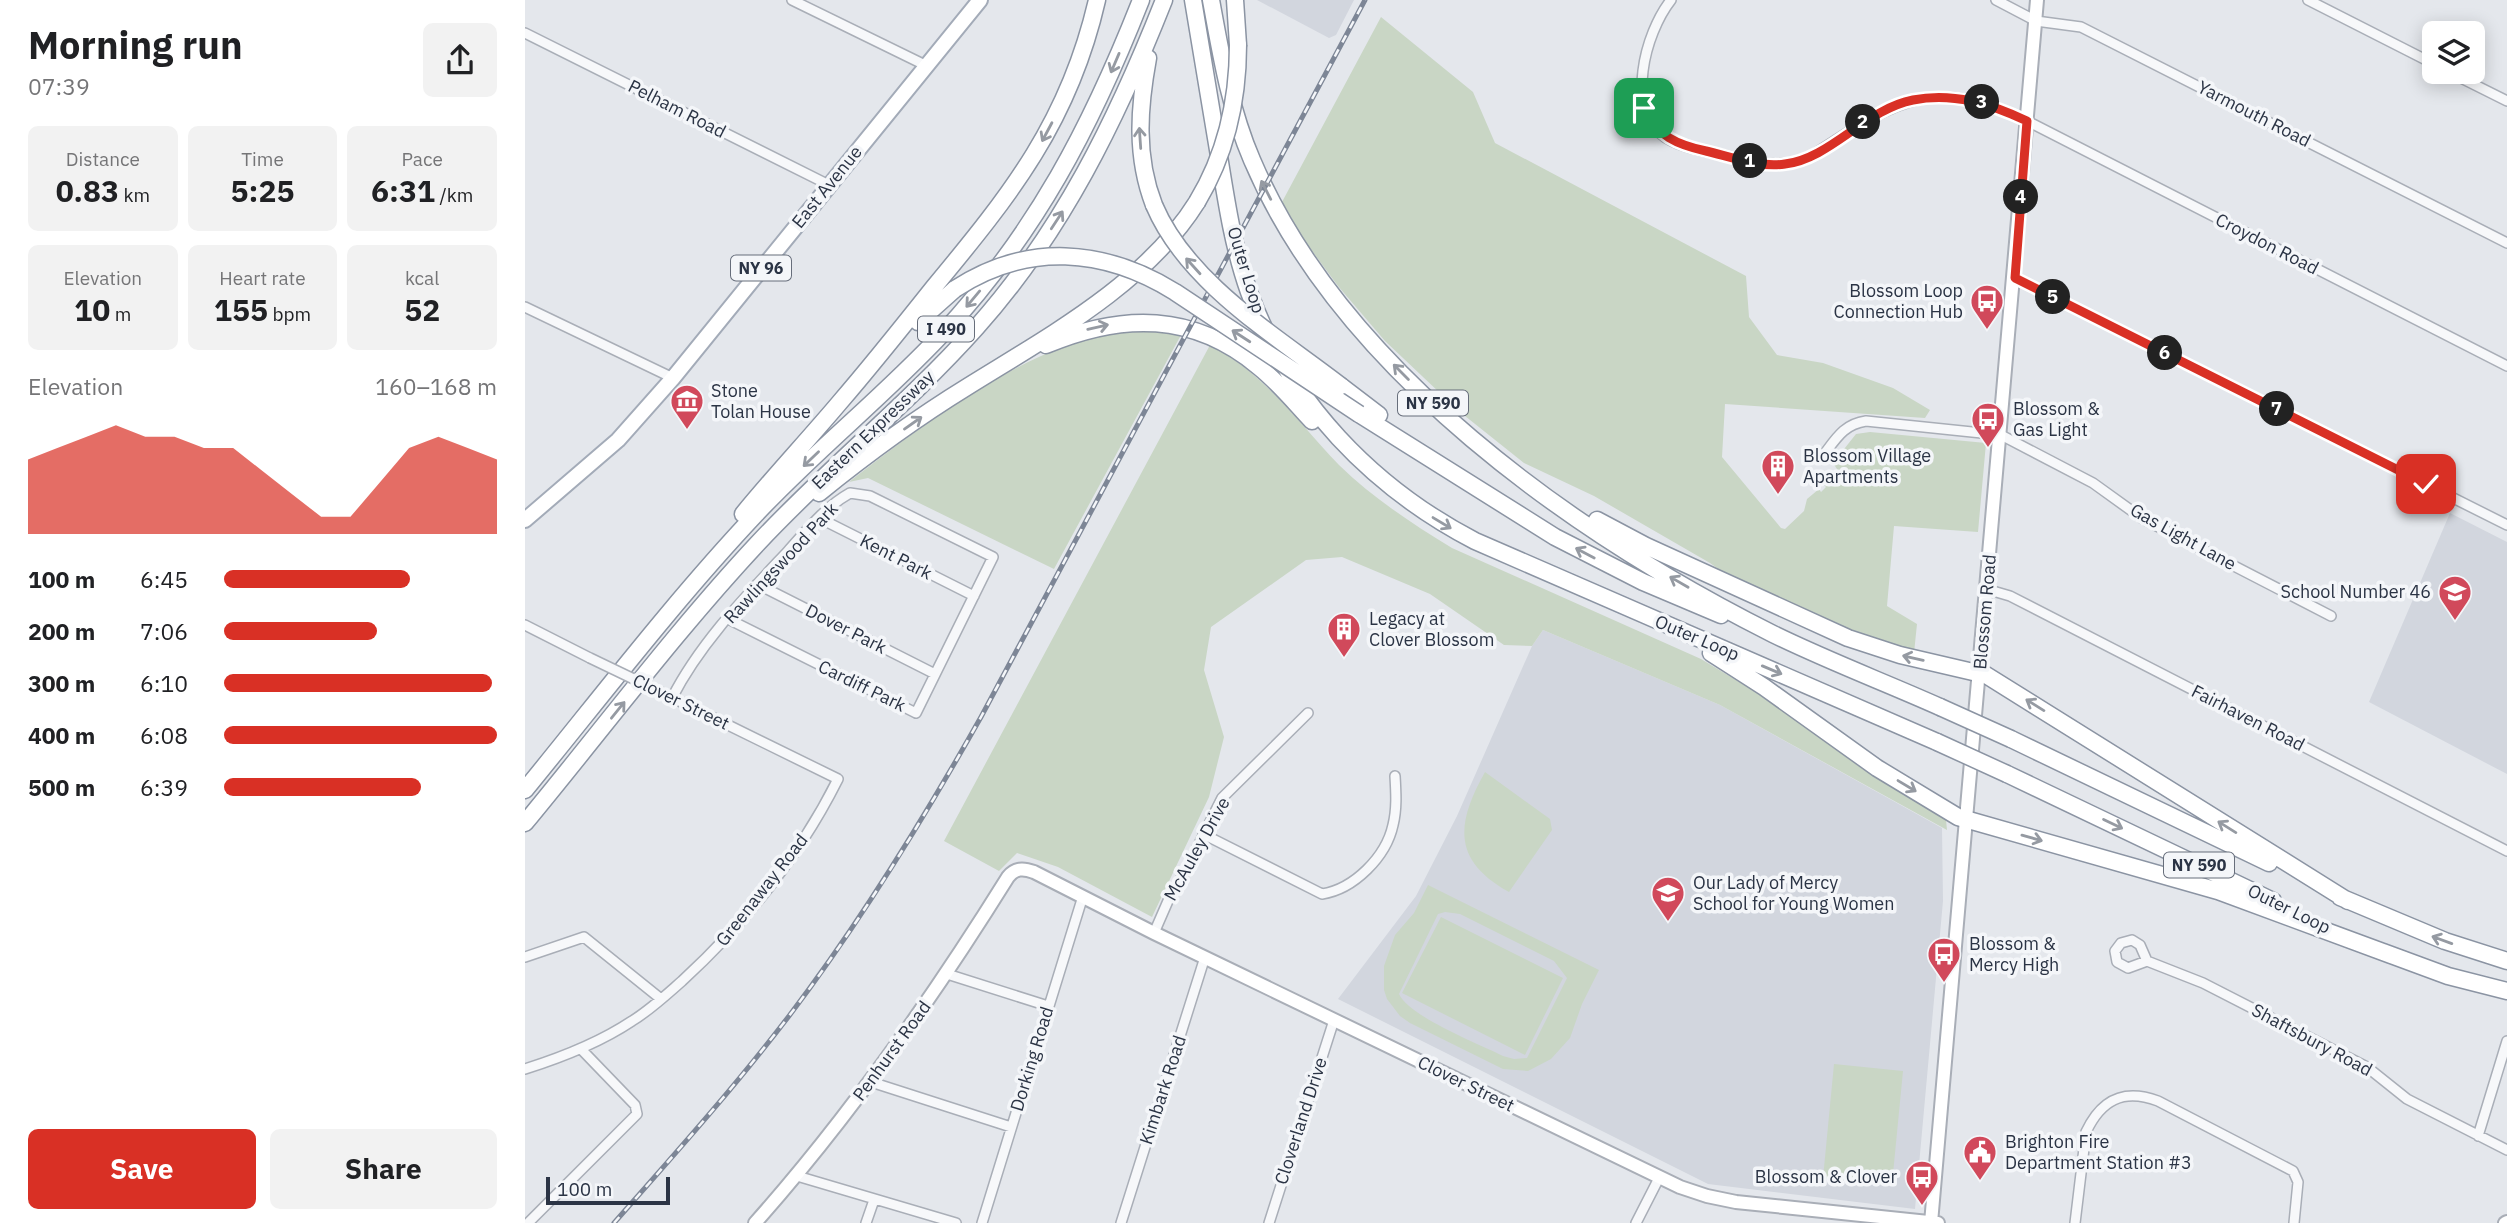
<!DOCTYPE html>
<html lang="en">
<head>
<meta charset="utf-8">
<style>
  body { margin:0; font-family:"IBM Plex Sans",sans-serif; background:#f2f2f2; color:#202124; height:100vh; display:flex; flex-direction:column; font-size:26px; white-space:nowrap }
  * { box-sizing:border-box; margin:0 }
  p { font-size:23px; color:#757577 }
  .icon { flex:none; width:38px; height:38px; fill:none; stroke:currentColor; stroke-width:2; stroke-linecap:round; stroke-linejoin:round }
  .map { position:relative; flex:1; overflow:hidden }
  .side { display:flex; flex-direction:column; background:#fff; width:525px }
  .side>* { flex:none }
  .buttons { position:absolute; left:1897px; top:21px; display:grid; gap:14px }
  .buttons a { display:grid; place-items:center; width:63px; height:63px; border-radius:10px; background:#fff; box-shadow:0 4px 18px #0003; font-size:35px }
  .scale { position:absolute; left:21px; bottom:18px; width:124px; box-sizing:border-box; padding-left:7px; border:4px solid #2b3445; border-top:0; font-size:19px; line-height:24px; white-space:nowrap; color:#2b3445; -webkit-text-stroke:5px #f4f6f9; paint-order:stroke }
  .pin { position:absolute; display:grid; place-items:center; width:60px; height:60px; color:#fff; margin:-30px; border-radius:14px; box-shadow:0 4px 10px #0006 }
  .km { position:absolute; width:35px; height:35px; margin:-18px; border-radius:50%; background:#222; color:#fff; font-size:19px; line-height:35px; text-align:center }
  .round { display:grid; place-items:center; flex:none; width:74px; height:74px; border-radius:10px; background:#f2f2f2 }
  .summary { display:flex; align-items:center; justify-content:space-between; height:119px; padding:0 28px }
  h1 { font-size:38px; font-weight:700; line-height:52px }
  .stats { display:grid; grid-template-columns:repeat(3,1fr); gap:10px; height:119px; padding:7px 28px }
  .stats div { display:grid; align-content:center; border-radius:10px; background:#f2f2f2; text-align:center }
  .stats b { font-size:30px; font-weight:700 }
  .stats small { font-size:19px; font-weight:400 }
  .stats p { font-size:19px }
  .chart { height:196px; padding:14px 28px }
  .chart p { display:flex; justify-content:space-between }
  .chart svg { width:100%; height:126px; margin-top:7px; fill:#d93025; opacity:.7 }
  .primary-button { display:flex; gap:14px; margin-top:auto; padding:14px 28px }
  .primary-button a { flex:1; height:80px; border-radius:10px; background:#d93025; color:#fff; font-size:28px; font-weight:700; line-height:80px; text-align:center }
  .primary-button a+a { background:#f2f2f2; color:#202124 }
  ul { padding:0 28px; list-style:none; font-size:23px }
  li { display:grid; grid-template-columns:112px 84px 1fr; align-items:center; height:52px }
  li i { height:18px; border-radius:9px; background:#d93025 }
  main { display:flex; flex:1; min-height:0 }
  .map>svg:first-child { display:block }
  .built { fill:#d2d6de }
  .green { fill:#c9d6c5; fill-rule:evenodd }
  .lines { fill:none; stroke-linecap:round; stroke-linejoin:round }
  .street-casing { stroke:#a9aeb7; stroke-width:12 }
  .secondary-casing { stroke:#a9aeb7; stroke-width:16 }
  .primary-casing { stroke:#a3abb8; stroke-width:18 }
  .highway-casing { stroke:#8b94a3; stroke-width:19 }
  .street { stroke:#f7f8fa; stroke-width:9 }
  .secondary { stroke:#fff; stroke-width:12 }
  .primary { stroke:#fff; stroke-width:14 }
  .highway { stroke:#fff; stroke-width:16 }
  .rail-casing { stroke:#7d8696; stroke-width:5 }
  .rail { stroke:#f4f6f9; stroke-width:2.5; stroke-dasharray:8; stroke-linecap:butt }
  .street-bridge-casing { stroke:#a9aeb7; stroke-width:12; stroke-linecap:butt }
  .highway-bridge-casing { stroke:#8b94a3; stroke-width:19; stroke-linecap:butt }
  .street-bridge { stroke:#f7f8fa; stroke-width:9 }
  .highway-bridge { stroke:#fff; stroke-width:16 }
  .oneway { stroke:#959aa2 }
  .route-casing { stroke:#fff; stroke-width:14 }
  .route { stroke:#d93025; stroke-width:9 }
  .labels { text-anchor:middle; stroke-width:7; stroke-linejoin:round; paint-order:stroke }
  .shield { fill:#f4f6f9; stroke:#676e7b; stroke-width:2 }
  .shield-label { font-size:16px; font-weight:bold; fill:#2b3445 }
  .street-label { font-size:18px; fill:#2b3445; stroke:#f4f6f9 }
  .poi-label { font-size:18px; fill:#2b3445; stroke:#f4f6f9; text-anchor:start }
</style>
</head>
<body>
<main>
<section class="side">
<div class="summary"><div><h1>Morning run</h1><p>07:39</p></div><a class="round"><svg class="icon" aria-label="share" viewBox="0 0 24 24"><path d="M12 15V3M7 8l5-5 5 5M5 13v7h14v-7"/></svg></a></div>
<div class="stats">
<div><p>Distance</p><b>0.83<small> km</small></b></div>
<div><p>Time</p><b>5:25</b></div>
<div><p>Pace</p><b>6:31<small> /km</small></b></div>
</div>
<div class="stats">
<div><p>Elevation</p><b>10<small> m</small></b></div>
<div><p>Heart rate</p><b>155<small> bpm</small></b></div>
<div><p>kcal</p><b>52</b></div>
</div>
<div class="chart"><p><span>Elevation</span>160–168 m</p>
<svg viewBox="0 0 160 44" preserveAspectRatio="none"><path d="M0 44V18L10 14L20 10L30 6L40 10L50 10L60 14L70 14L80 22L90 30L100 38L110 38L120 26L130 14L140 10L150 14L160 18V44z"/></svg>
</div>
<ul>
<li><b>100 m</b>6:45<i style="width:68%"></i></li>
<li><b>200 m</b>7:06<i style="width:56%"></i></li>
<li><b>300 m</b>6:10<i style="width:98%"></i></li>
<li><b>400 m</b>6:08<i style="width:100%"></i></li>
<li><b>500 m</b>6:39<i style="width:72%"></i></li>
</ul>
<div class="primary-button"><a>Save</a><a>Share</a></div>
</section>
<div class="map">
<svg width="1982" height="1223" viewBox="0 0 1982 1223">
  <rect width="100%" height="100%" fill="#e4e7ec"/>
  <path class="built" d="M 732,0 L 829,0 L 811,35 L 804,38 Z
    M 1925,513 L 1982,542 L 1982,774 L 1844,702 Z
    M 1018,630 L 1195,705 L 1417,828 L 1418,901 L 1390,1209 L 1183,1184 L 813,999 L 891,896 L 932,816 L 1007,646 Z"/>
  <path class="green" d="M 856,17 L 948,92 L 970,143 L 1221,276 L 1224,317 L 1252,355 L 1298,363 L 1368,388 L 1405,410 L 1400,418 L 1200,404 L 1197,457 L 1256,528 L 1260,529 L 1279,511 L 1282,499 L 1294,489 L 1296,492 L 1301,487 L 1299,485 L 1314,472 L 1308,463 L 1331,434 L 1345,432 L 1461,443 L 1453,532 L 1369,526 L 1362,606 L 1392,624 L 1389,653 L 1363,647 L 1210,581 L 1185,563 L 1069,496 L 999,463 L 935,412 L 860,341 L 813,286 L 779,240 L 757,202 Z
    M 591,330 L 621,330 L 656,335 L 529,569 L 343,478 L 324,482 C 402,421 494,352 591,330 Z
    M 685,345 C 739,373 773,422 814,465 C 848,498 886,523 927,548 L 1176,659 L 1239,697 L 1339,770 L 1421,820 L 1422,830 L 1195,705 L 1018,630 L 1007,646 L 979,645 L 905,594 L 817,557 L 781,560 L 686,627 L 679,670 L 699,737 L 684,797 L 627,917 L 533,867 L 492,853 L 474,871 L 419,841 Z
    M 960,772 L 1025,819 L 1027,830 L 984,892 C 927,860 931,824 960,772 Z
    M 903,885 L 1074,970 L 1057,1004 L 1045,1038 L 1026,1059 L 1003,1071 L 978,1069 L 885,1023 L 875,1016 L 862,999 L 859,990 L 859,966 L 870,935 L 889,913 ZM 920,912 L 935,914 L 1029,961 L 1042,978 L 1002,1058 L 989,1059 L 978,1056 C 952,1043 885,1017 874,994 L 913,914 Z
    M 916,917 L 1038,978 L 1000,1055 L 877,993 Z
    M 1309,1064 L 1378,1071 L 1367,1184 L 1298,1178 Z"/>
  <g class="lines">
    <defs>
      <path id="street" d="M 267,0 L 402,66
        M 1146,0 C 1120,33 1099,110 1141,138 C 1159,149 1183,152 1203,156 C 1233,163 1259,170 1288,155 C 1369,102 1406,74 1502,121 L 1982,366
        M 1471,0 L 1511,21 L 1556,27 L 1982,243
        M 1783,0 L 1909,64
        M 0,33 L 304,185
        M 1924,72 L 1982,101
        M 1490,278 L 1982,525
        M 0,307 L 148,378
        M 1300,453 C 1312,437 1320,424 1341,421 L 1476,435 L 1568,483 L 1618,519 L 1806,616
        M 294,518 L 449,596
        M 232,584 L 410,674
        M 1461,589 L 1485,596 L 1982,851
        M 0,625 L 65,658
        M 147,698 C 175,643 221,596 263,551 C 282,530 300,507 325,493 L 345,496 L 468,557 L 391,713 L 203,619
        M 678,834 L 797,894 C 829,889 861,857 868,825 C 872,809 871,793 870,776
        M 629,933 L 646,894 L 660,872 L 697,798 L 783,713
        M 1607,940 L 1615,945 L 1622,961 L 1603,968 L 1592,962 L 1590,951 L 1596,943 Z
        M 0,957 L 59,937 L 136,999
        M 1622,961 L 1678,983 L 1842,1067 L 1882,1099 L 1982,1150
        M 422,974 L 523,1006
        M 0,1069 C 38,1057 74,1043 107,1021 C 125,1010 141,995 157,981 C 219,924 275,855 313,779 L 142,695
        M 346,1082 L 486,1127
        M 1953,1136 L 1982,1041
        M 272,1176 L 431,1223
        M 3,1223 L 112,1114 L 110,1105 L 56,1049
        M 341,1223 L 349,1200
        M 457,1223 L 558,896
        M 596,1223 L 680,957
        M 744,1223 L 809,1020
        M 1111,1223 L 1134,1178
        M 1550,1223 L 1561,1132 C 1576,1100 1598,1088 1633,1101 L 1768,1171 L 1773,1182 L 1769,1223"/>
      <path id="secondary" d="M 230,1223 C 326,1115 407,999 483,877 C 490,868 498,868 509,872 L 629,933 L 1155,1187 L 1182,1196 L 1211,1202 L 1413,1223
        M 1406,1223 L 1512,0
        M 1980,1223 L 1982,1222"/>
      <path id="primary" d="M 0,520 L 93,440 L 148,378 L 455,0"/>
      <path id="highway" d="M 668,0 C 677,54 686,108 695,162 C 702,206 709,250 724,292 C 764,402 848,488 950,541 L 1412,742
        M 686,0 C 696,55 705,109 727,160 C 817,371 1049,534 1248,634 C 1303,661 1359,682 1415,707
        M 710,0 L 713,45
        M 623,58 C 614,107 610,156 629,205
        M 393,322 L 430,289
        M 521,345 C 597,313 668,312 734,367 C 754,383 770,403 787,421
        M 816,386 L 854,415
        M 834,414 L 1030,537 L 1118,582 L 1196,615
        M 294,493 C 341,455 390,419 442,387 C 522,337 621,284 672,202
        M 218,514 C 249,476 283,440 315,402 C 347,365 378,326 409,287 C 486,194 544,122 572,0
        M 1072,520 L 1121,546 L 1323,638 L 1375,655 L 1461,675 L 1823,901
        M 1186,653 L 1239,687 L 1352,768 L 1433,817 L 1693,891 L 1866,955
        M 1486,739 L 1744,863
        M 1482,774 L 1748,901
        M 0,790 C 76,697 149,601 231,514 C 290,451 358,397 417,334 C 511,233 566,127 616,0
        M 0,823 C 77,730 150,632 233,543 C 303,468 383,404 451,328 C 537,232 592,119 639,0
        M 1815,897 L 1920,941 L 1982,961
        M 1858,952 L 1923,976 L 1982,991"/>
    </defs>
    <use href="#street" class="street-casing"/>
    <use href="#secondary" class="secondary-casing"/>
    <use href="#primary" class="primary-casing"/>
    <use href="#highway" class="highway-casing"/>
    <use href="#street" class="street"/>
    <use href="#secondary" class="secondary"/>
    <use href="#primary" class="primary"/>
    <use href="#highway" class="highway"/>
    <defs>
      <path id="rail" d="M 89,1223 C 149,1155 209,1088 264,1016 C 336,921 398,820 456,717 L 840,0"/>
    </defs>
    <use href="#rail" class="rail-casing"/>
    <use href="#rail" class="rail"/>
    <defs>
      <path id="street-bridge" d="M 65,658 L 142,695"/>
      <path id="highway-bridge" d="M 672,202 C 701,154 713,100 713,45
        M 629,205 C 662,283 750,335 816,386
        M 430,289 C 502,242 579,248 650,292 L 834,414
        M 1415,707 L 1486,739
        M 1412,742 L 1482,774"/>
    </defs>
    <use href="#street-bridge" class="street-bridge-casing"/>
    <use href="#highway-bridge" class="highway-bridge-casing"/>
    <use href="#street-bridge" class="street-bridge"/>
    <use href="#highway-bridge" class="highway-bridge"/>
  </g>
  <defs><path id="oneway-shaft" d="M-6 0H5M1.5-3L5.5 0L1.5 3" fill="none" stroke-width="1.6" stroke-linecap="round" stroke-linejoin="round" transform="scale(1.75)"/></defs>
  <g class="oneway">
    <use href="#oneway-shaft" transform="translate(590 63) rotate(113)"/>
    <use href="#oneway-shaft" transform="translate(522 132) rotate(118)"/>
    <use href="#oneway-shaft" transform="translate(615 138) rotate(-94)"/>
    <use href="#oneway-shaft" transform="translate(741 190) rotate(-117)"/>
    <use href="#oneway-shaft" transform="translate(532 220) rotate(-57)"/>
    <use href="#oneway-shaft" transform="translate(668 266) rotate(-132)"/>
    <use href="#oneway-shaft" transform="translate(448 299) rotate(130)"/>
    <use href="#oneway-shaft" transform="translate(573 327) rotate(-13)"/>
    <use href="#oneway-shaft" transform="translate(716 336) rotate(-147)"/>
    <use href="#oneway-shaft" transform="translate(876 372) rotate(-135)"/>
    <use href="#oneway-shaft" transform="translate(388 423) rotate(-35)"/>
    <use href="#oneway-shaft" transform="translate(286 459) rotate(136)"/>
    <use href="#oneway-shaft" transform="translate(917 523) rotate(31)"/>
    <use href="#oneway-shaft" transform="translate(1060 553) rotate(-152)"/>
    <use href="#oneway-shaft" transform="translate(1154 582) rotate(-150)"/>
    <use href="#oneway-shaft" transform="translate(1388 658) rotate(-167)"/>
    <use href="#oneway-shaft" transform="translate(1247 670) rotate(23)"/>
    <use href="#oneway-shaft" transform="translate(1510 705) rotate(-148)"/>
    <use href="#oneway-shaft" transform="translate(93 710) rotate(-51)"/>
    <use href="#oneway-shaft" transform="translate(1382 786) rotate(31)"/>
    <use href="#oneway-shaft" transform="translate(1588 824) rotate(26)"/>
    <use href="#oneway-shaft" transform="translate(1702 827) rotate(-148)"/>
    <use href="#oneway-shaft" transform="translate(1507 838) rotate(16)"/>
    <use href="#oneway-shaft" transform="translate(1917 940) rotate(-160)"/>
  </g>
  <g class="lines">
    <defs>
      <path id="route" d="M 1119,108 C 1131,136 1153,145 1181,151 C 1206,157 1235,168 1260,164 C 1305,159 1341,109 1388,100 C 1428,92 1466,104 1502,121 L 1490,278 L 1901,484"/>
    </defs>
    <use href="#route" class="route-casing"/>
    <use href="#route" class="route"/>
  </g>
  <defs>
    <symbol id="bus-pin" viewBox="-11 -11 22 30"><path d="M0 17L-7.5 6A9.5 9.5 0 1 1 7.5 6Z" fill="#d1495b" stroke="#f4f6f9"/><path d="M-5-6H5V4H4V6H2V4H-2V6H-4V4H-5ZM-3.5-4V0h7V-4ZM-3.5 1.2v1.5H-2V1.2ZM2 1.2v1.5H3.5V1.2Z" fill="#fff"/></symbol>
    <symbol id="museum-pin" viewBox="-11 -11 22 30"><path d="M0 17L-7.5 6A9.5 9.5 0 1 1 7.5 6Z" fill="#d1495b" stroke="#f4f6f9"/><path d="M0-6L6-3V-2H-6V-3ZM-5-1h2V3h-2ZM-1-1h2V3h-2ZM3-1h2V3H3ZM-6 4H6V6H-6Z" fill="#fff"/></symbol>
    <symbol id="building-pin" viewBox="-11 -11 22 30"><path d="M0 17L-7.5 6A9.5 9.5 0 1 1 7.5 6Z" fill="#d1495b" stroke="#f4f6f9"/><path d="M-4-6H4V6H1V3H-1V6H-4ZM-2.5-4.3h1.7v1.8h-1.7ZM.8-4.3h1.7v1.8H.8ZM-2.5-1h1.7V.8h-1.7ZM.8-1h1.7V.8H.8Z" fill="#fff"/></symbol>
    <symbol id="school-pin" viewBox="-11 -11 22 30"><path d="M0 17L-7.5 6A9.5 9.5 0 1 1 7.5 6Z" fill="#d1495b" stroke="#f4f6f9"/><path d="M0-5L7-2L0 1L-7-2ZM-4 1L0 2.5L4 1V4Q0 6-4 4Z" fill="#fff"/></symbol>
    <symbol id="civic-pin" viewBox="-11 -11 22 30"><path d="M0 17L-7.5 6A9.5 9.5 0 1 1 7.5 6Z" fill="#d1495b" stroke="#f4f6f9"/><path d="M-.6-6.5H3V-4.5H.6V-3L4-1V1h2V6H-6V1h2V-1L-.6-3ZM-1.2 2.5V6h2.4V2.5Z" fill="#fff"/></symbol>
  </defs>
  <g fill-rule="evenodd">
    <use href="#bus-pin" x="1443" y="282" width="38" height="52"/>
    <use href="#museum-pin" x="143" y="382" width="38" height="52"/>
    <use href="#bus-pin" x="1444" y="400" width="38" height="52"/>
    <use href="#building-pin" x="1234" y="447" width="38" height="52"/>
    <use href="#school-pin" x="1911" y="573" width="38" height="52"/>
    <use href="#building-pin" x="800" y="610" width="38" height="52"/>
    <use href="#school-pin" x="1124" y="874" width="38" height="52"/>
    <use href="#bus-pin" x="1400" y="935" width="38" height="52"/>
    <use href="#civic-pin" x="1436" y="1133" width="38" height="52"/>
    <use href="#bus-pin" x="1378" y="1158" width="38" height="52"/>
  </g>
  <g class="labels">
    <g class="shield">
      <rect x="206" y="255.5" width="60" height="25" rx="5"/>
      <rect x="393" y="316.5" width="56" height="25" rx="5"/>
      <rect x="873" y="390.5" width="70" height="25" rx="5"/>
      <rect x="1639" y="852.5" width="70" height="25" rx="5"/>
    </g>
    <g class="shield-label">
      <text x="236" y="274">NY 96</text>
      <text x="421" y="335">I 490</text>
      <text x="908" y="409">NY 590</text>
      <text x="1674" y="871">NY 590</text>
    </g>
    <g class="street-label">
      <text transform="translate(152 109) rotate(27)" y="6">Pelham Road</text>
      <text transform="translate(1729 114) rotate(27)" y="6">Yarmouth Road</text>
      <text transform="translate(302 187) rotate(-51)" y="6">East Avenue</text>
      <text transform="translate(1742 244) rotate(27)" y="6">Croydon Road</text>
      <text transform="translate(721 270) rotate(73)" y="6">Outer Loop</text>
      <text transform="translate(348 430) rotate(-44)" y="6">Eastern Expressway</text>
      <text transform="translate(1658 537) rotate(29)" y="6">Gas Light Lane</text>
      <text transform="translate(371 557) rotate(27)" y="6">Kent Park</text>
      <text transform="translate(256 563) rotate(-47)" y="6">Rawlingswood Park</text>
      <text transform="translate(1460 612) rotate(-85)" y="6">Blossom Road</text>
      <text transform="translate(321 629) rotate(27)" y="6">Dover Park</text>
      <text transform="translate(1172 638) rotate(23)" y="6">Outer Loop</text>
      <text transform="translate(337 686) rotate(26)" y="6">Cardiff Park</text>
      <text transform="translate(156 702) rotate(26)" y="6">Clover Street</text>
      <text transform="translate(1723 718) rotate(27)" y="6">Fairhaven Road</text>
      <text transform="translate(672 849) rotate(-61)" y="6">McAuley Drive</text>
      <text transform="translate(237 890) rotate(-52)" y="6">Greenaway Road</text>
      <text transform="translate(1764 909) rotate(26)" y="6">Outer Loop</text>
      <text transform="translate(1787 1040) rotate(28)" y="6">Shaftsbury Road</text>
      <text transform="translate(367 1051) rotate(-54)" y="6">Penhurst Road</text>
      <text transform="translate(507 1059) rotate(-73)" y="6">Dorking Road</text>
      <text transform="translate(941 1084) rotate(26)" y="6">Clover Street</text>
      <text transform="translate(638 1090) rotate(-72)" y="6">Kimbark Road</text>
      <text transform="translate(776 1121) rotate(-72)" y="6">Cloverland Drive</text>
    </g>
    <g class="poi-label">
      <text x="1438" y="297" text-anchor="end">Blossom Loop<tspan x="1438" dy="21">Connection Hub</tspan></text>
      <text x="186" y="397">Stone<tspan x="186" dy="21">Tolan House</tspan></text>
      <text x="1488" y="415">Blossom &amp;<tspan x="1488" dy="21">Gas Light</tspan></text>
      <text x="1278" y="462">Blossom Village<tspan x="1278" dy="21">Apartments</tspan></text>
      <text x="1906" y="598" text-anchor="end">School Number 46</text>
      <text x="844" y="625">Legacy at<tspan x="844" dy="21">Clover Blossom</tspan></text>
      <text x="1168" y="889">Our Lady of Mercy<tspan x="1168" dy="21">School for Young Women</tspan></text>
      <text x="1444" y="950">Blossom &amp;<tspan x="1444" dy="21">Mercy High</tspan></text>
      <text x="1480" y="1148">Brighton Fire<tspan x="1480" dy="21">Department Station #3</tspan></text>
      <text x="1372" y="1183" text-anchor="end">Blossom &amp; Clover</text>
    </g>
  </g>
</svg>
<div class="buttons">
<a><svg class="icon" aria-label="layers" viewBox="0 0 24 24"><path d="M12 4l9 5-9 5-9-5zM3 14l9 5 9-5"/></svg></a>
</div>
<div class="scale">100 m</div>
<div class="pin" style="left:1119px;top:108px;background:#1e9e55"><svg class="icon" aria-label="arrive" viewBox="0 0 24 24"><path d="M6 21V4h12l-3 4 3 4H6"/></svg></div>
<div class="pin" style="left:1901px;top:484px;background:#d93025"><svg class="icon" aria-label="check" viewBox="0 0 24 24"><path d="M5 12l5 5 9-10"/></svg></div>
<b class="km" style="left:1225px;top:161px">1</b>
<b class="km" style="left:1338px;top:122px">2</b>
<b class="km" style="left:1457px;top:102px">3</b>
<b class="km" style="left:1496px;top:197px">4</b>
<b class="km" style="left:1528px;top:297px">5</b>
<b class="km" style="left:1640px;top:353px">6</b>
<b class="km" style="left:1752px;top:409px">7</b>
</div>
</main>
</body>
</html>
